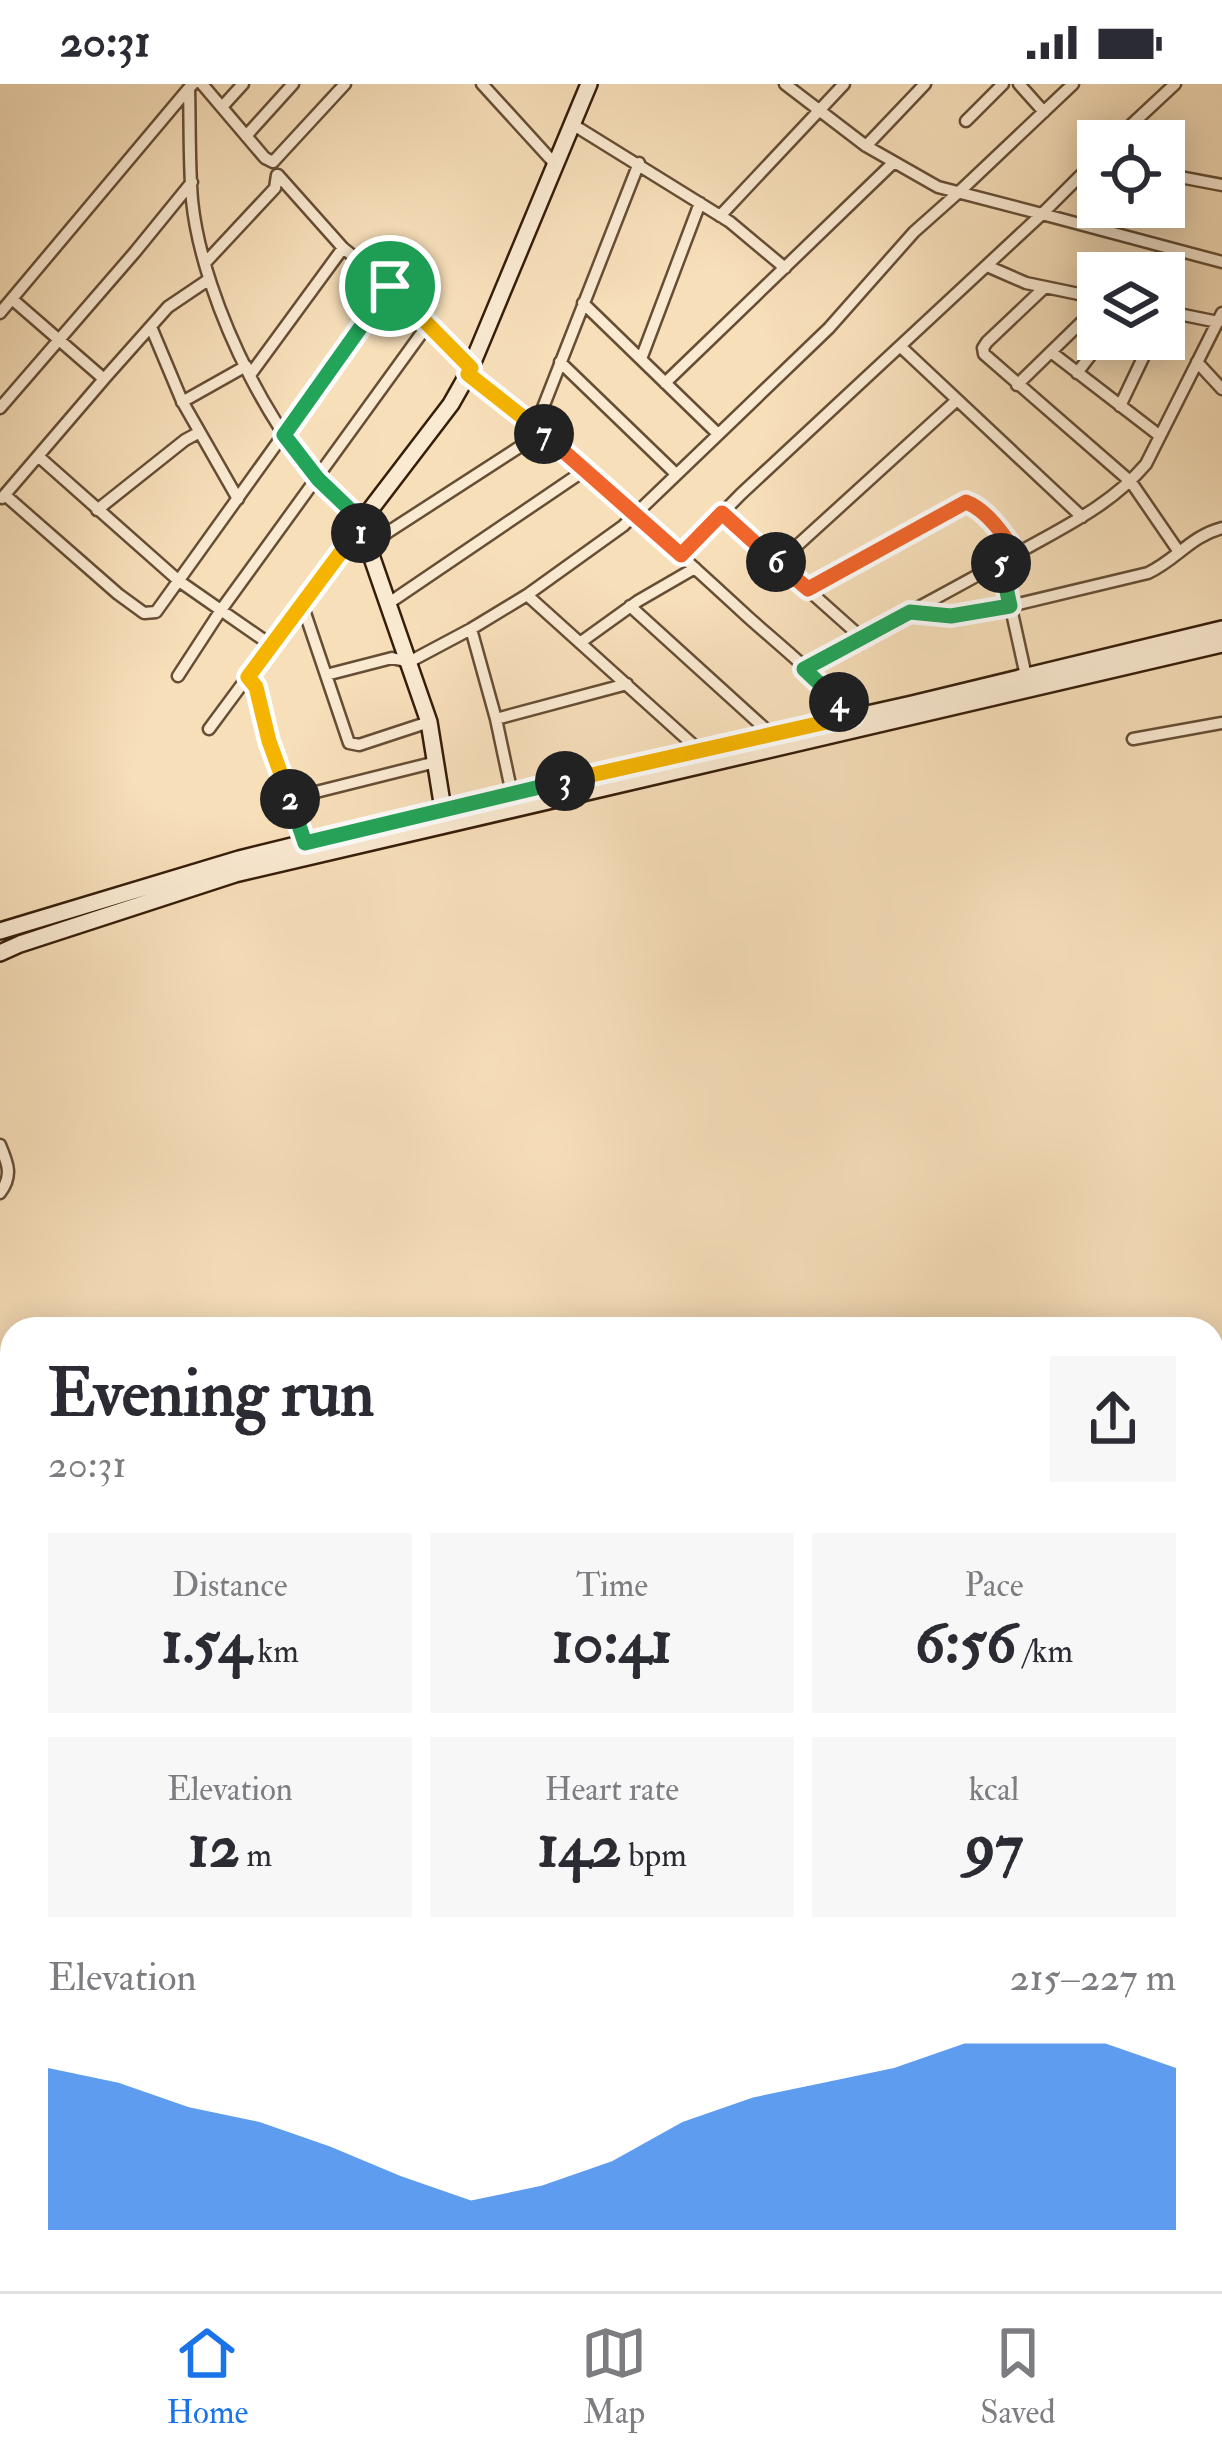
<!DOCTYPE html>
<html lang="en">
<head>
<meta charset="utf-8">
<style>
  body { margin:0; font-family:"IM FELL Double Pica",serif; background:#f7f7f7; color:#2b2b33; height:100vh; display:flex; flex-direction:column; font-size:45px; white-space:nowrap }
  * { box-sizing:border-box; margin:0 }
  p { font-size:39px; color:#7c7c81 }
  .icon { flex:none; width:66px; height:66px; fill:none; stroke:currentColor; stroke-width:2; stroke-linecap:round; stroke-linejoin:round }
  .map { position:relative; flex:1; overflow:hidden }
  .panel { position:absolute; left:0px; top:1233px; width:1224px; height:975px; display:flex; flex-direction:column; background:#fff; border-radius:36px 36px 0 0; box-shadow:0 6px 30px #0003 }
  .panel>* { flex:none }
  .tools { position:absolute; left:1077px; top:36px; display:grid; gap:24px }
  .tools a { display:grid; place-items:center; width:108px; height:108px; border-radius:0px; background:#fff; box-shadow:0 6px 30px #0003; font-size:60px }
  .pin { position:absolute; display:grid; place-items:center; width:102px; height:102px; color:#fff; margin:-51px; border:6px solid #fff; border-radius:50%; box-shadow:0 3px 12px #0007 }
  .km { position:absolute; width:60px; height:60px; margin:-30px; border-radius:50%; background:#222; color:#fff; font-size:33px; line-height:60px; text-align:center }
  .round { display:grid; place-items:center; flex:none; width:126px; height:126px; border-radius:0px; background:#f7f7f7 }
  .summary { display:flex; align-items:center; justify-content:space-between; height:204px; padding:0 48px }
  h1 { font-size:66px; font-weight:700; line-height:90px }
  .metrics { display:grid; grid-template-columns:repeat(3,1fr); gap:18px; height:204px; padding:12px 48px }
  .metrics div { display:grid; align-content:center; border-radius:0px; background:#f7f7f7; text-align:center }
  .metrics b { font-size:60px; font-weight:700 }
  .metrics small { font-size:33px; font-weight:400 }
  .metrics p { font-size:33px }
  .chart { height:336px; padding:24px 48px }
  .chart p { display:flex; justify-content:space-between }
  .chart svg { width:100%; height:216px; margin-top:12px; fill:#1a73e8; opacity:.7 }
  .status { display:flex; justify-content:space-between; align-items:center; height:84px; padding:0 60px; background:#fff; direction:ltr }
  .status svg { height:33px; fill:currentColor }
  .dock { display:flex; justify-content:space-around; align-items:center; height:168px; border-top:3px solid #e1e1e2; background:#fff; font-size:33px; color:#7c7c81 }
  .dock a { display:grid; justify-items:center; gap:6px }
  .dock .selected { color:#1a73e8 }
  .map>svg:first-child { display:block }
  .water { fill:#a3b9bc; stroke:#777b74; stroke-width:3 }
  .lines { fill:none; stroke-linecap:round; stroke-linejoin:round }
  .street-casing { stroke:#664e35; stroke-width:15 }
  .secondary-casing { stroke:#361d09; stroke-width:20 }
  .street { stroke:#faead2; stroke-width:10 }
  .secondary { stroke:#faead2; stroke-width:15 }
  .split-1-casing { stroke:#fff; stroke-width:24 }
  .split-2-casing { stroke:#fff; stroke-width:24 }
  .split-3-casing { stroke:#fff; stroke-width:24 }
  .split-4-casing { stroke:#fff; stroke-width:24 }
  .split-5-casing { stroke:#fff; stroke-width:24 }
  .split-6-casing { stroke:#fff; stroke-width:24 }
  .split-7-casing { stroke:#fff; stroke-width:24 }
  .split-8-casing { stroke:#fff; stroke-width:24 }
  .split-1 { stroke:#22a559; stroke-width:15 }
  .split-2 { stroke:#f5b400; stroke-width:15 }
  .split-3 { stroke:#22a559; stroke-width:15 }
  .split-4 { stroke:#f5b400; stroke-width:15 }
  .split-5 { stroke:#22a559; stroke-width:15 }
  .split-6 { stroke:#f0652b; stroke-width:15 }
  .split-7 { stroke:#f0652b; stroke-width:15 }
  .split-8 { stroke:#f5b400; stroke-width:15 }
</style>
</head>
<body>
<div class="status"><b>20:31</b><svg viewBox="0 0 49 12"><path d="M0 12V9h3v3zM5 12V6h3v6zM10 12V3h3v9zM15 12V0h3v12zM26 1h20v11H26zM47 4h2v5h-2z"/></svg></div>
<div class="map">
<svg width="1222" height="2207" viewBox="0 0 1222 2207">
  <rect width="100%" height="100%" fill="#f7dfba"/>
  <filter id="stains"><feTurbulence type="fractalNoise" baseFrequency=".00167" numOctaves="4"/><feColorMatrix values="0 0 0 0 .2 0 0 0 0 .09 0 0 0 0 .02 0 0 0 .5 -.17"/></filter>
  <radialGradient id="worn" r=".72"><stop offset=".6" stop-color="#630" stop-opacity="0"/><stop offset="1" stop-color="#630" stop-opacity=".3"/></radialGradient>
  <path class="water" d="M 0,1444 L 12,1448 L 12,1799 L 0,1810 Z"/>
  <g class="lines">
    <defs>
      <path id="street" d="M 193,0 L 189,4 C 190,41 189,79 192,116 C 202,218 280,378 364,439
        M 202,0 L 265,74 L 273,78 L 345,0
        M 482,0 L 555,80
        M 785,0 L 866,62 L 938,103 L 1042,130 L 1098,74
        M 1019,0 L 1044,28
        M 222,23 L 243,0
        M 966,37 L 1003,0
        M 572,40 L 730,138 L 785,184
        M 246,52 L 293,0
        M 1114,57 L 1175,0
        M 866,62 L 925,0
        M 1164,90 L 1222,101
        M 278,91 L 343,164 L 390,202 L 471,283
        M 720,132 L 844,0
        M 205,179 L 275,104 L 277,91
        M 987,182 L 1026,199 L 1098,214
        M 1045,203 L 987,258 L 983,264 L 984,270 L 1131,398 L 1179,468
        M 12,215 L 104,295 L 168,223 L 208,196
        M 583,219 L 718,350
        M 1164,227 L 1218,238
        M 0,229 L 189,4
        M 151,243 L 182,317 L 238,415
        M 901,263 L 1082,433
        M 1051,268 L 1160,352
        M 641,275 L 700,119
        M 560,278 L 676,390
        M 1197,278 L 1222,305
        M 1077,289 L 1103,255
        M 468,290 C 565,366 657,449 748,533 C 779,561 832,603 854,636
        M 250,291 L 343,164
        M 665,299 L 893,79
        M 1017,301 L 1098,222
        M 182,318 L 246,282
        M 1120,322 L 1152,255
        M 0,324 L 135,168 L 192,98
        M 38,372 L 179,497 L 271,561
        M 5,411 L 118,510 L 144,529 L 156,528 L 390,202
        M 2,414 L 104,295
        M 97,426 L 185,356 L 198,349
        M 722,429 L 862,554
        M 368,461 L 521,362 L 533,349 L 639,79
        M 681,471 L 741,410 L 1042,130 L 1222,178
        M 778,479 L 957,316
        M 1001,479 L 1026,592
        M 808,505 L 966,418 C 987,426 1004,451 1016,470
        M 527,511 L 700,667
        M 389,519 L 585,386
        M 302,520 L 349,659 L 359,661 L 429,638
        M 630,522 L 771,650
        M 910,528 L 951,533 L 1010,522 L 1148,489 C 1176,476 1191,452 1222,444
        M 471,545 L 496,635 L 512,710
        M 581,558 L 638,517 L 695,484
        M 804,585 C 878,545 952,506 1025,465 C 1068,441 1113,419 1146,380 L 1222,229
        M 326,591 L 392,574 L 409,578 L 471,545 L 527,511 L 623,442 L 829,244 L 914,148 L 959,108 L 1073,0
        M 178,592 L 221,526 L 429,239
        M 248,593 L 256,603 L 269,657 L 305,759
        M 496,635 L 627,600
        M 209,645 L 343,464 L 363,448
        M 1133,655 L 1222,639
        M 300,712 L 436,678
        M 0,1061 C 8,1080 13,1092 0,1109
        M 1212,1392 L 1222,1385
        M 1212,1400 L 1222,1409
        M 1212,1438 L 1222,1430
        M 1212,1504 L 1222,1496
        M 1212,1583 L 1222,1575
        M 1212,1651 L 1222,1660
        M 1212,1943 L 1222,1936
        M 0,1954 L 12,1975
        M 172,2196 L 180,2207
        M 786,2196 L 790,2207
        M 922,2196 L 923,2207
        M 958,2196 L 966,2207
        M 1008,2196 L 1016,2207
        M 1053,2196 L 1061,2207
        M 1103,2196 L 1111,2207
        M 1166,2196 L 1173,2207
        M 818,2207 L 836,2196"/>
      <path id="secondary" d="M 443,725 L 429,638 L 363,448 L 367,430 L 451,320 L 468,290 L 589,0
        M 0,847 L 239,775 L 443,725 L 912,620 L 1222,545
        M 0,869 L 20,860 L 235,790 L 1222,560"/>
    </defs>
    <use href="#street" class="street-casing"/>
    <use href="#secondary" class="secondary-casing"/>
    <use href="#street" class="street"/>
    <use href="#secondary" class="secondary"/>
  </g>
  <g class="lines">
    <defs>
      <path id="split-1" d="M 361,449 L 364,439 L 318,395 L 284,351 L 390,202"/>
      <path id="split-2" d="M 290,715 L 269,657 L 256,603 L 248,593 L 344,464 L 361,449"/>
      <path id="split-3" d="M 290,715 L 305,759 L 565,697"/>
      <path id="split-4" d="M 565,697 L 853,632 L 839,618"/>
      <path id="split-5" d="M 839,618 L 804,585 L 910,528 L 951,532 L 1010,522 L 1001,479"/>
      <path id="split-6" d="M 776,478 L 808,505 L 966,418 C 987,426 1004,451 1016,470 L 1001,479"/>
      <path id="split-7" d="M 544,350 L 681,471 L 722,429 L 776,478"/>
      <path id="split-8" d="M 390,202 L 471,284 L 468,290 L 544,350"/>
    </defs>
    <use href="#split-1" class="split-1-casing"/>
    <use href="#split-2" class="split-2-casing"/>
    <use href="#split-3" class="split-3-casing"/>
    <use href="#split-4" class="split-4-casing"/>
    <use href="#split-5" class="split-5-casing"/>
    <use href="#split-6" class="split-6-casing"/>
    <use href="#split-7" class="split-7-casing"/>
    <use href="#split-8" class="split-8-casing"/>
    <use href="#split-1" class="split-1"/>
    <use href="#split-2" class="split-2"/>
    <use href="#split-3" class="split-3"/>
    <use href="#split-4" class="split-4"/>
    <use href="#split-5" class="split-5"/>
    <use href="#split-6" class="split-6"/>
    <use href="#split-7" class="split-7"/>
    <use href="#split-8" class="split-8"/>
  </g>
  <rect width="100%" height="100%" filter="url(#stains)"/>
  <rect width="100%" height="100%" fill="url(#worn)"/>
</svg>
<div class="tools">
<a><svg class="icon" aria-label="locate" viewBox="0 0 24 24"><circle cx="12" cy="12" r="6"/><path d="M12 2v4M12 18v4M2 12h4M18 12h4"/></svg></a>
<a><svg class="icon" aria-label="layers" viewBox="0 0 24 24"><path d="M12 4l9 5-9 5-9-5zM3 14l9 5 9-5"/></svg></a>
</div>
<div class="pin" style="left:390px;top:202px;background:#1e9e55"><svg class="icon" aria-label="arrive" viewBox="0 0 24 24"><path d="M6 21V4h12l-3 4 3 4H6"/></svg></div>
<b class="km" style="left:361px;top:449px">1</b>
<b class="km" style="left:290px;top:715px">2</b>
<b class="km" style="left:565px;top:697px">3</b>
<b class="km" style="left:839px;top:618px">4</b>
<b class="km" style="left:1001px;top:479px">5</b>
<b class="km" style="left:776px;top:478px">6</b>
<b class="km" style="left:544px;top:350px">7</b>
<section class="panel">
<div class="summary"><div><h1>Evening run</h1><p>20:31</p></div><a class="round"><svg class="icon" aria-label="share" viewBox="0 0 24 24"><path d="M12 15V3M7 8l5-5 5 5M5 13v7h14v-7"/></svg></a></div>
<div class="metrics">
<div><p>Distance</p><b>1.54<small> km</small></b></div>
<div><p>Time</p><b>10:41</b></div>
<div><p>Pace</p><b>6:56<small> /km</small></b></div>
</div>
<div class="metrics">
<div><p>Elevation</p><b>12<small> m</small></b></div>
<div><p>Heart rate</p><b>142<small> bpm</small></b></div>
<div><p>kcal</p><b>97</b></div>
</div>
<div class="chart"><p><span>Elevation</span>215–227 m</p>
<svg viewBox="0 0 160 44" preserveAspectRatio="none"><path d="M0 44V11L10 14L20 19L30 22L40 27L50 33L60 38L70 35L80 30L90 22L100 17L110 14L120 11L130 6L140 6L150 6L160 11V44z"/></svg>
</div>
</section>
</div>
<nav class="dock">
<a class="selected"><svg class="icon" aria-label="home" viewBox="0 0 24 24"><path d="M3 11l9-7 9 7M6 9v11h12V9"/></svg>Home</a>
<a><svg class="icon" aria-label="map" viewBox="0 0 24 24"><path d="M3 6l6-2 6 2 6-2v14l-6 2-6-2-6 2zM9 4v14M15 6v14"/></svg>Map</a>
<a><svg class="icon" aria-label="saved" viewBox="0 0 24 24"><path d="M7 4h10v16l-5-4-5 4z"/></svg>Saved</a>
</nav>
</body>
</html>
